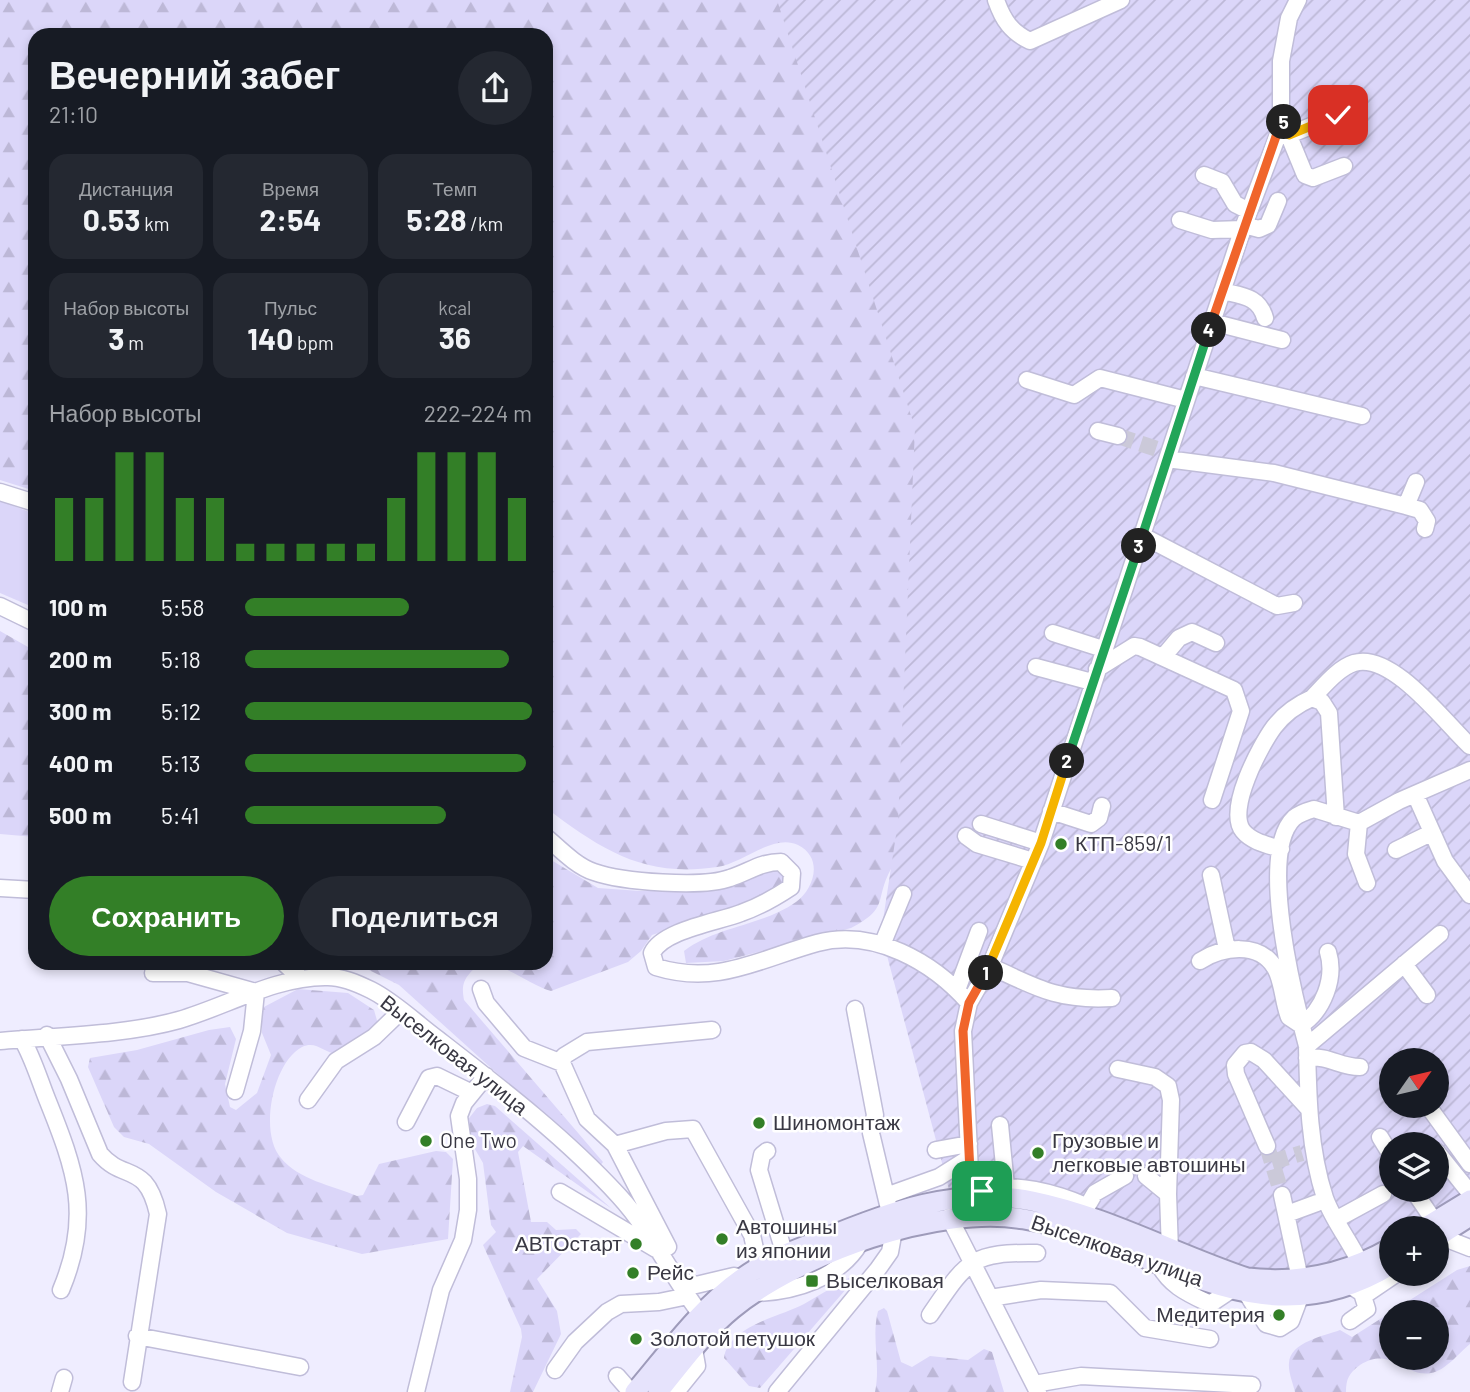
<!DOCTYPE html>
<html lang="ru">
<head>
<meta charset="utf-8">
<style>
  body { margin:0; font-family:Barlow,sans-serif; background:#242831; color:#f1f3f6; height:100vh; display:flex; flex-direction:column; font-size:26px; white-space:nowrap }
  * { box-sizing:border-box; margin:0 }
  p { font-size:23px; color:#9ea1a6 }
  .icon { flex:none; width:38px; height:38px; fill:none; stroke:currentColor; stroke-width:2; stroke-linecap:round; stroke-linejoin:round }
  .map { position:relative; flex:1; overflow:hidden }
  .details { position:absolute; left:28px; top:28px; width:525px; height:942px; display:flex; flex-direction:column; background:#171b24; border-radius:21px; box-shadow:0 4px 10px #0003 }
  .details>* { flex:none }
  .needle { width:46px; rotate:56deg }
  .controls { position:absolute; left:1379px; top:1048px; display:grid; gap:14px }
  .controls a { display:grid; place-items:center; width:70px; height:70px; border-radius:50%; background:#171b24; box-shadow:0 4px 10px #0003; font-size:35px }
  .pin { position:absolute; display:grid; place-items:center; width:60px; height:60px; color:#fff; margin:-30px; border-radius:14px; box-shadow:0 4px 10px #0006 }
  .km { position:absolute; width:35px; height:35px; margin:-18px; border-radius:50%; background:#222; color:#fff; font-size:19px; line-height:35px; text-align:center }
  .round { display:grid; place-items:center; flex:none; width:74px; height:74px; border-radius:37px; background:#242831 }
  .head { display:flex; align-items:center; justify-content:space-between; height:119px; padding:0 21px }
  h1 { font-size:38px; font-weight:700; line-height:52px }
  .metrics { display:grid; grid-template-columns:repeat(3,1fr); gap:10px; height:119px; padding:7px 21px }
  .metrics div { display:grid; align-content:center; border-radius:18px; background:#242831; text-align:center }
  .metrics b { font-size:30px; font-weight:700 }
  .metrics small { font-size:19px; font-weight:400 }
  .metrics p { font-size:19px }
  .chart { height:196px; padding:14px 21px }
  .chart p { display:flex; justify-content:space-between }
  .chart svg { width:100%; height:126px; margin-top:7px; stroke:#337f27; stroke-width:6 }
  .cta { display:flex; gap:14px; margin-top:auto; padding:14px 21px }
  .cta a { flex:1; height:80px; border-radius:42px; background:#337f27; color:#fff; font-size:28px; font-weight:700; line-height:80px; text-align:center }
  .cta a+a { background:#242831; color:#f1f3f6 }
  ul { padding:0 21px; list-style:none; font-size:23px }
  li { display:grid; grid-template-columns:112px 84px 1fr; align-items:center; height:52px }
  li i { height:18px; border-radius:9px; background:#337f27 }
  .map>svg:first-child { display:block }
  .grass { fill:#dbd6f9 }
  .forest { fill:url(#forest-firs); fill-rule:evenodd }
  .garden { fill:url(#garden-furrows); fill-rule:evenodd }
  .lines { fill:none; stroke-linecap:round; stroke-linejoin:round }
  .minor-tunnel { stroke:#cbc9d9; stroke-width:16; stroke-dasharray:16 8; stroke-linecap:butt }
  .minor-casing { stroke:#c0bdd9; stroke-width:19 }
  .major-casing { stroke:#9e9bba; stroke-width:23 }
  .minor { stroke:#fff; stroke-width:16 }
  .major { stroke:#e6e3fc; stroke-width:19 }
  .split-1-casing { stroke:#fff; stroke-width:14 }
  .split-2-casing { stroke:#fff; stroke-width:14 }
  .split-3-casing { stroke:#fff; stroke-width:14 }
  .split-4-casing { stroke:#fff; stroke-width:14 }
  .split-5-casing { stroke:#fff; stroke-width:14 }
  .split-6-casing { stroke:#fff; stroke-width:14 }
  .split-1 { stroke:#f0652b; stroke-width:9 }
  .split-2 { stroke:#f5b400; stroke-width:9 }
  .split-3 { stroke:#22a559; stroke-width:9 }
  .split-4 { stroke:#22a559; stroke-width:9 }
  .split-5 { stroke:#f0652b; stroke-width:9 }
  .split-6 { stroke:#f5b400; stroke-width:9 }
  .poi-dot { fill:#337f27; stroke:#fff; stroke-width:2.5 }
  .labels { text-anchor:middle; stroke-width:5; stroke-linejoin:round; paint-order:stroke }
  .poi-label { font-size:21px; fill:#393843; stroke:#fff; text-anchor:start }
  .street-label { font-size:21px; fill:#393843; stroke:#fff }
</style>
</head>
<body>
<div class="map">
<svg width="1470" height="1392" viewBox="0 0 1470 1392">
  <defs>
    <pattern id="forest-firs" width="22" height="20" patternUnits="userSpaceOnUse" patternTransform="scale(1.75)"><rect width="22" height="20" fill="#dbd6f9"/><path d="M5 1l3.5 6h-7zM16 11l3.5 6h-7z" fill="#bdb8d7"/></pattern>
    <pattern id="garden-furrows" width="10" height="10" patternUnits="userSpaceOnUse" patternTransform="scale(1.75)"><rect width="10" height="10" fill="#dbd6f9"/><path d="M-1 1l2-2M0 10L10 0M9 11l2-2" fill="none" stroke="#bdb8d7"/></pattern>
  </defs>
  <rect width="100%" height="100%" fill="#efedff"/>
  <path class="grass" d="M 0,501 L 35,514 L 35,608 L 0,593 Z"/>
  <path class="forest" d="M 0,0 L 893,0 L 928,237 L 905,851 C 901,856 894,863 891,869 C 874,900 890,908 851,928 L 724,961 L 686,963 L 684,951 C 717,926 762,926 796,902 C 814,889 824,858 798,845 C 773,833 742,864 717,867 C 644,878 602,850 546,808 L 546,35 L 35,35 L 35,491 L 0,480 Z
    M 0,631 L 35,651 L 35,837 L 0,834 Z
    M 546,857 L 598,888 L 640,891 L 727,887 L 773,868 L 784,877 L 779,889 L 732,909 L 652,935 L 641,951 L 628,962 L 551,991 C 526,985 491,949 470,973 C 462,982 462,989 464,1000 L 603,1162 L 600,1166 L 399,985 L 365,968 L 344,963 L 546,962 Z
    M 298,989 L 348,993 L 374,1010 L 378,1024 L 337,1054 C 324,1053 316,1040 302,1047 C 272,1063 259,1134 281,1158 C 299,1180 331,1185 357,1196 L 363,1195 L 379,1164 L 436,1151 L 446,1152 L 453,1159 L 448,1239 L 362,1254 L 287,1233 L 216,1192 L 149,1144 L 124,1137 L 114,1127 L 88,1067 L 90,1058 L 137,1050 L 209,1030 L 230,1027 L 236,1039 L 225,1084 L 230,1107 L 236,1110 L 257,1093 L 271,1055 L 262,1033 L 262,1008 Z
    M 487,1104 L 495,1106 L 612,1209 L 523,1146 L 518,1152 L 531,1222 L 547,1222 L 556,1230 L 576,1229 L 581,1234 L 537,1279 L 557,1311 L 561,1334 L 533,1392 L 510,1392 L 522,1337 L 521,1329 L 483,1245 L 496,1232 L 491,1225 L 483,1163 L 468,1137 L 466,1122 L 477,1108 Z
    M 1470,1266 L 1470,1344 C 1459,1353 1445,1371 1431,1373 C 1405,1378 1392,1345 1360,1365 C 1349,1373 1346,1379 1346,1392 L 1295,1392 C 1293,1383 1288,1372 1289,1363 C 1290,1342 1324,1336 1340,1330 L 1352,1337 L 1457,1270 ZM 1437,1312 L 1437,1358 L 1391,1358 L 1391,1312 Z
    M 852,1276 L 856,1277 L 854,1280 L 760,1388 L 749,1386 L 724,1358 C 728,1326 782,1316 804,1304 C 820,1295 836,1285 852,1276 Z
    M 884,1308 L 887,1311 L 901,1362 L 912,1367 L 930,1356 L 968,1360 L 984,1349 L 992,1352 L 1004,1392 L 875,1392 C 881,1364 871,1338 878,1311 Z"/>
  <path class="garden" d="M 777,0 L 1470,0 L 1470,1198 L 1420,1228 L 1391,1228 L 1391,1245 L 1277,1279 L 1111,1222 L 950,1193 L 881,933 L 898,822 L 915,428 ZM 1391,1060 L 1437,1060 L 1437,1106 L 1391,1106 ZM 1391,1144 L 1437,1144 L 1437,1190 L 1391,1190 Z"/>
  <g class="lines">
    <path class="minor-tunnel" d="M 1118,436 L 1163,451
      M 1267,1146 L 1282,1195
      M 1272,1162 L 1302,1153"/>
    <defs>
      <path id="minor" d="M 996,0 C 1003,20 1011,32 1030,41 L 1121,0
        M 1282,119 L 1305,175 L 1313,178 L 1344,166
        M 1289,135 L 1338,115
        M 1204,175 L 1222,182 L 1235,204 L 1249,211
        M 1180,220 L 1212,230 L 1243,229
        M 1244,225 L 1259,229 L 1268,225 L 1278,201
        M 1222,291 C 1242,296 1259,296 1265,318
        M 1212,322 L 1282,340
        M 1194,376 L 1362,416
        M 1027,380 L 1074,395 L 1100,378 L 1186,400
        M 1098,431 L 1118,436
        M 1167,459 L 1274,473 L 1406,506 L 1416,482
        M 0,492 L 35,503
        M 1406,506 L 1420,510 L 1427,521 L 1425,529
        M 1143,536 L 1277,606 L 1294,603
        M 0,606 L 35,623
        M 1053,633 L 1103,649
        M 1163,657 L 1179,638 L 1192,632 L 1216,643
        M 1036,667 L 1092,682
        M 1097,669 L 1134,646 L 1140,647 L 1234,690 L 1241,711 L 1212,800
        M 1312,698 C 1323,687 1338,668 1354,663 C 1392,651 1445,723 1470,746
        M 1415,794 L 1445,861 L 1470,895
        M 1051,811 L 1091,824 L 1099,818 L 1102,806
        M 1359,823 L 1356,854 L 1367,883
        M 981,824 L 1041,843
        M 966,836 L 977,844 L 1033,861
        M 546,837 C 560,849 576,866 594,872 C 622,882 703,888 730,878 C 749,872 760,862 781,862 L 792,873 L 791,887 C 776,897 758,907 741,913 C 718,922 663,930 652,953 L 656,967 C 717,986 759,959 817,943 C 874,928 933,962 969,1003
        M 1281,849 C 1268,845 1252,842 1243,831 C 1226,810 1260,746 1274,727 C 1284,714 1296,705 1312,698 L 1322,702 L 1329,713 L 1336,817
        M 1396,850 L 1431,833
        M 1211,875 L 1227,949
        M 0,888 L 35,890
        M 882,945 L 903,894
        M 1200,961 C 1222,947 1259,941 1275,968 C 1283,981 1283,1003 1289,1017 L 1301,1025 C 1323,1011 1336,978 1328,952
        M 283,962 L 300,978
        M 1404,964 L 1427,995
        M 990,966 C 1037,988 1058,1001 1112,998
        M 153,973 L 188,973 L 256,992 L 252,1031 L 235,1091
        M 481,989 L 486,1003 L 524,1048 L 562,1063
        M 957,990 L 979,931
        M 855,1009 L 875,1115 L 871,1133 L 890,1213
        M 47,1035 L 69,1079 L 100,1154 C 124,1182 146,1161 158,1214 L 132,1382
        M 22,1039 C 33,1058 39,1079 47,1099 C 76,1171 92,1216 61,1290
        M 0,1041 C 56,1036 126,1035 179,1020 C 227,1006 275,977 325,977 C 341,976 357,983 371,990 C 395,1002 417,1024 439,1040 C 501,1088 566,1138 619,1196 C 654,1234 674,1283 707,1322
        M 1307,1046 C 1295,1001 1257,853 1294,818 C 1300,813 1307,811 1314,809 L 1359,823 L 1399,801 L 1470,770
        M 1307,1058 C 1329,1055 1339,1067 1360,1067
        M 1118,1069 L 1155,1077 L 1168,1086 L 1171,1100 L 1168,1194 L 1170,1251
        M 308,1100 L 336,1061 L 374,1037 L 401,1011
        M 1428,1106 L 1470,1164
        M 406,1122 L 429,1078 L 437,1076 L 472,1093
        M 1000,1125 L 1006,1186
        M 1380,1137 L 1391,1155
        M 615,1145 L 666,1131 L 693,1129 L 752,1235 L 759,1267
        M 1267,1146 L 1236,1074 L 1235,1065 L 1245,1053 L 1251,1052 L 1264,1060 L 1308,1108
        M 936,1150 L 969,1144
        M 767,1151 L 762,1155 L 759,1170 L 785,1255
        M 1437,1152 L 1470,1193
        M 1146,1176 L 1168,1194
        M 1413,1190 L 1435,1222
        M 982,1191 C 1014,1181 1056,1193 1086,1206
        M 560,1192 L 656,1249
        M 1282,1195 L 1300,1279
        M 886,1196 L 939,1177 L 969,1158
        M 986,1197 L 970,1172 L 963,1031 L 969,1003 L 990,966 L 1041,843 L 1244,225 L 1281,127 L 1281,61 L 1289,18 L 1298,0
        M 1287,1214 L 1317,1203
        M 1082,1215 L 1095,1193 L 1125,1176
        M 949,1217 L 1038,1392
        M 1337,1219 L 1383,1194
        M 1444,1233 L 1452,1241 L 1470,1248
        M 668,1247 L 615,1145 L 587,1119 L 562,1063 L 564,1056 L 587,1042 L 712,1030
        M 1158,1263 C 1170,1286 1187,1293 1210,1304 L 1231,1290
        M 1361,1265 C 1351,1242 1333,1221 1325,1198 C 1309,1149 1308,1096 1307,1046 L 1440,934
        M 678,1280 L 696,1285 L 734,1276 L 742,1278
        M 755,1293 C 795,1292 839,1278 860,1243
        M 1362,1293 L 1368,1293 L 1396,1274
        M 1247,1294 L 1266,1324 L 1280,1328 L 1291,1321 L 1300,1297
        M 990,1298 L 1041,1290 L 1110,1293 L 1145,1328 L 1210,1339
        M 1253,1304 L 1275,1307 L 1296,1305
        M 930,1315 C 967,1261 970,1252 1037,1253
        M 1350,1321 L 1367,1309 L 1362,1293 L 1351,1286
        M 137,1336 L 300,1367
        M 555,1370 L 575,1342 L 607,1312 L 621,1304 L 659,1302 L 688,1296
        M 617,1376 L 631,1392
        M 1034,1384 L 1081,1376 L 1252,1385
        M 60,1392 L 64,1378
        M 416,1392 L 441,1290 L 463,1240 L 468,1210 L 468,1179 L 459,1116 L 464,1103 L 486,1076
        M 676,1392 L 697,1366 L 694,1349
        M 777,1392 L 878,1269 L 890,1252 L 894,1230"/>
      <path id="major" d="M 1424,1228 L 1470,1200
        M 1437,1237 L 1470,1216
        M 635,1392 C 669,1352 701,1307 744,1277 C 767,1260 795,1250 821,1240 C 888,1212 958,1186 1032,1201 C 1106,1216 1175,1254 1247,1278 C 1299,1284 1346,1274 1391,1248
        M 658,1392 C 681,1364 704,1332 732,1309 C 799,1254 938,1204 1024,1219 C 1156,1241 1255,1348 1391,1265"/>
    </defs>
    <use href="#minor" class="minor-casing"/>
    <use href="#major" class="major-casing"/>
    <use href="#minor" class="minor"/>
    <use href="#major" class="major"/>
  </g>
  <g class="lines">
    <defs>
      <path id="split-1" d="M 982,1191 L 970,1172 L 963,1031 L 969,1003 L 986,973"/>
      <path id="split-2" d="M 986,973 L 1041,843 L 1067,761"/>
      <path id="split-3" d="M 1067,761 L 1139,546"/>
      <path id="split-4" d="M 1139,546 L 1209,330"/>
      <path id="split-5" d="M 1209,330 L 1282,119 L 1284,122"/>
      <path id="split-6" d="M 1284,122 L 1289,135 L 1338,115"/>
    </defs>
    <use href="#split-1" class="split-1-casing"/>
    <use href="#split-2" class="split-2-casing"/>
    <use href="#split-3" class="split-3-casing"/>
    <use href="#split-4" class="split-4-casing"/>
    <use href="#split-5" class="split-5-casing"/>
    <use href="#split-6" class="split-6-casing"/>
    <use href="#split-1" class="split-1"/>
    <use href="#split-2" class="split-2"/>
    <use href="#split-3" class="split-3"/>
    <use href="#split-4" class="split-4"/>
    <use href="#split-5" class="split-5"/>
    <use href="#split-6" class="split-6"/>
  </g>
  <g class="poi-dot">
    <circle cx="1061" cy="844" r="7"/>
    <circle cx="759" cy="1123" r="7"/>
    <circle cx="426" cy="1141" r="7"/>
    <circle cx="1038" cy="1153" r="7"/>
    <circle cx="722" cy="1239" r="7"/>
    <circle cx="636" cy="1244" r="7"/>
    <circle cx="633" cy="1273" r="7"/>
    <rect x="805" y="1274" width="14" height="14" rx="3.5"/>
    <circle cx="1279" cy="1315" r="7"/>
    <circle cx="636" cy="1339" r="7"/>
  </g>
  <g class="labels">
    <g class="poi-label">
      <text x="1075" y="851">КТП-859/1</text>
      <text x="773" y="1130">Шиномонтаж</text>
      <text x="440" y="1148">One Two</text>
      <text x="1052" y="1148">Грузовые и<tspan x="1052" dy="24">легковые автошины</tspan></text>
      <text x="736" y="1234">Автошины<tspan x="736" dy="24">из японии</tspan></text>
      <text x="622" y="1251" text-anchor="end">АВТОстарт</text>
      <text x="647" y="1280">Рейс</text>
      <text x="826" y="1288">Выселковая</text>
      <text x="1265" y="1322" text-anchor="end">Медитерия</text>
      <text x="650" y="1346">Золотой петушок</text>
    </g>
    <g class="street-label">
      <text transform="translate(454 1055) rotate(38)" y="7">Выселковая улица</text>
      <text transform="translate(1117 1251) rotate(19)" y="7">Выселковая улица</text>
    </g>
  </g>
</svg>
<div class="controls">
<a><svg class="needle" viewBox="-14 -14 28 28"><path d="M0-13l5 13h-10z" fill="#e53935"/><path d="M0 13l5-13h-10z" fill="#9ea1a6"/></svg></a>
<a><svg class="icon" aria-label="layers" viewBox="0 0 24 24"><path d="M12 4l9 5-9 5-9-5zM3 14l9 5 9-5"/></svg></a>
<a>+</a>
<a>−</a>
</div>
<div class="pin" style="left:982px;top:1191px;background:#1e9e55"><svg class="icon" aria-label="arrive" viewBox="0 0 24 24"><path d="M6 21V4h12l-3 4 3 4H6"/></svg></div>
<div class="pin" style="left:1338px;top:115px;background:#d93025"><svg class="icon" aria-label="check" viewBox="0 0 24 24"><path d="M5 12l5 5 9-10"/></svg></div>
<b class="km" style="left:986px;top:973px">1</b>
<b class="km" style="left:1067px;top:761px">2</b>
<b class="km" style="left:1139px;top:546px">3</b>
<b class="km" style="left:1209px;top:330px">4</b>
<b class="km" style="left:1284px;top:122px">5</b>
<section class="details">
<div class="head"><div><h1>Вечерний забег</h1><p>21:10</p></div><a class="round"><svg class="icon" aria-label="share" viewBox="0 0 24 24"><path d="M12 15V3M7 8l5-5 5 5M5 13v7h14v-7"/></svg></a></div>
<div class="metrics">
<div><p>Дистанция</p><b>0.53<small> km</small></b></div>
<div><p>Время</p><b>2:54</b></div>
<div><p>Темп</p><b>5:28<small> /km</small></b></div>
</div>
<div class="metrics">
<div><p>Набор высоты</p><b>3<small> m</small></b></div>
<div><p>Пульс</p><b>140<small> bpm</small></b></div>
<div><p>kcal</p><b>36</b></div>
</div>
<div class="chart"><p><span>Набор высоты</span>222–224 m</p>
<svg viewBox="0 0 160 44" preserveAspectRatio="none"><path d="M5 44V22M15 44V22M25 44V6M35 44V6M45 44V22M55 44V22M65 44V38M75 44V38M85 44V38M95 44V38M105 44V38M115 44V22M125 44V6M135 44V6M145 44V6M155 44V22"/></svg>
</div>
<ul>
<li><b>100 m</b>5:58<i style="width:57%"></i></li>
<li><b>200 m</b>5:18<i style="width:92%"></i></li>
<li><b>300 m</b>5:12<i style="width:100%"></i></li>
<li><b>400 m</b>5:13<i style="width:98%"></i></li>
<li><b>500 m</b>5:41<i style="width:70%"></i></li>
</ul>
<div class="cta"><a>Сохранить</a><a>Поделиться</a></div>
</section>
</div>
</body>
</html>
